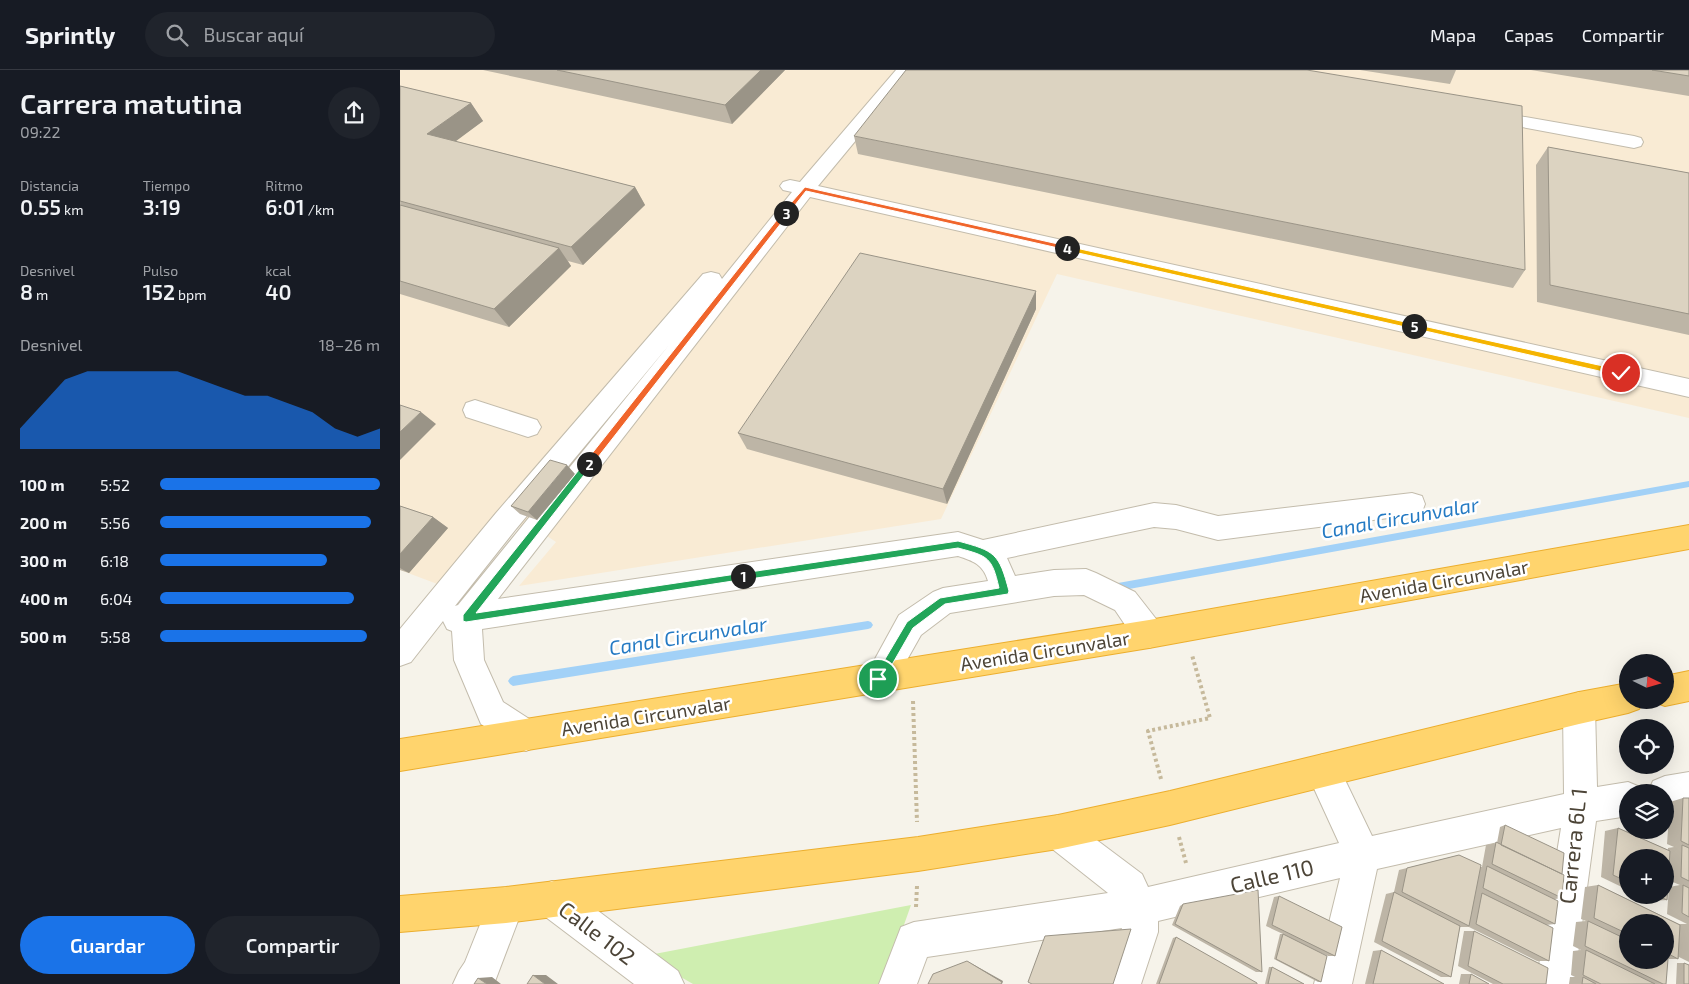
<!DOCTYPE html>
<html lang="es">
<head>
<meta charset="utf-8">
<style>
  body { margin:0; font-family:"Exo 2",sans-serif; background:#20242c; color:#f1f3f6; height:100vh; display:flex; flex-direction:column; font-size:19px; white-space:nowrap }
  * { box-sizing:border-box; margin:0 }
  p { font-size:16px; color:#9ea1a6 }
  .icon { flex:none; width:28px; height:28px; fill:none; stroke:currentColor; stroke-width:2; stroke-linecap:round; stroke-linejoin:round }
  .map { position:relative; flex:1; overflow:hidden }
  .panel { display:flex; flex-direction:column; background:#171b24; width:400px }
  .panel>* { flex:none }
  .needle { width:32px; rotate:95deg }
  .controls { position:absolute; left:1219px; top:584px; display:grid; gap:10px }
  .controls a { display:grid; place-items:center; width:55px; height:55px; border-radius:50%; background:#171b24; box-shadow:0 5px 20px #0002; font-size:25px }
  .pin { position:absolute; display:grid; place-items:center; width:42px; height:42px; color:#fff; margin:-21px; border:2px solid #fff; border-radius:50%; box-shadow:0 1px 5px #0007 }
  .km { position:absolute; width:25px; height:25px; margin:-12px; border-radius:50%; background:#222; color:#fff; font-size:14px; line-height:25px; text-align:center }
  .round { display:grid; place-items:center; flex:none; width:52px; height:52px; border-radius:26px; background:#20242c }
  .head { display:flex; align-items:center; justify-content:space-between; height:85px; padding:0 20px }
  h1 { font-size:28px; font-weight:600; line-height:38px }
  .figures { display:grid; grid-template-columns:repeat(3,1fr); gap:8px; height:85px; padding:5px 20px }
  .figures div { display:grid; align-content:center }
  .figures b { font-size:21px; font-weight:600 }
  .figures small { font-size:14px; font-weight:400 }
  .figures p { font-size:14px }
  .chart { height:140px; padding:10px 20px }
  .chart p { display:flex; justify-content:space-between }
  .chart svg { width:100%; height:90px; margin-top:5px; fill:#1a73e8; opacity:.7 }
  .primary-button { display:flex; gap:10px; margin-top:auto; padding:10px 20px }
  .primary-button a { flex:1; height:58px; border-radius:30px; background:#1a73e8; color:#fff; font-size:20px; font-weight:600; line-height:58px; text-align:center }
  .primary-button a+a { background:#20242c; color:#f1f3f6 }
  ul { padding:0 20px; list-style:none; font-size:16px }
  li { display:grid; grid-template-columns:80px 60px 1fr; align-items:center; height:38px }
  li i { height:12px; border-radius:6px; background:#1a73e8 }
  header { display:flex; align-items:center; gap:30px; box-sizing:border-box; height:70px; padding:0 25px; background:#171b24; border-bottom:1px solid #363941 }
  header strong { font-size:24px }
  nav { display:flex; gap:28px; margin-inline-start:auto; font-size:18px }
  .search { width:350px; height:45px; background:#20242c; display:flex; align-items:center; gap:12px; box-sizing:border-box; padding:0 18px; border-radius:28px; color:#9ea1a6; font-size:19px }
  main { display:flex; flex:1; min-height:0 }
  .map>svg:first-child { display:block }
  .commercial { fill:#f9ebd4 }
  .green { fill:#cfeeb0 }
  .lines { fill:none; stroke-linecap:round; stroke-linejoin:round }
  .stream { fill:#a2d1f7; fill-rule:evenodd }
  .minor-casing { stroke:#c3bcac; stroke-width:2 }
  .highway-casing { stroke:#ecae2e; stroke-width:2 }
  .path { stroke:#c6b99b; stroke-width:4; stroke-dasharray:3 3; stroke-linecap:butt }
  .minor { fill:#fff; fill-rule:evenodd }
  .highway { fill:#ffd46d; fill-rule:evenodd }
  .wall { fill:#bdb5a6; fill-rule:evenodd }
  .shaded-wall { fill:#9a9487 }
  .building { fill:#dcd3c1; stroke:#9a9487 }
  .split-1 { fill:#22a559; stroke:#fff }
  .split-2 { fill:#22a559; stroke:#fff }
  .split-3 { fill:#f0652b; stroke:#fff }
  .split-4 { fill:#f0652b; stroke:#fff }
  .split-5 { fill:#f5b400; stroke:#fff }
  .split-6 { fill:#f5b400; stroke:#fff }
  .labels { text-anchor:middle; stroke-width:5; stroke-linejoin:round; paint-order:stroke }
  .street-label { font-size:19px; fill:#4c4437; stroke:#fff }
  .water-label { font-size:20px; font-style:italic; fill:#247ac3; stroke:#fff }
  .near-street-label { font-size:22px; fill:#4c4437; stroke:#fff }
</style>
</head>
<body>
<header>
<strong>Sprintly</strong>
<div class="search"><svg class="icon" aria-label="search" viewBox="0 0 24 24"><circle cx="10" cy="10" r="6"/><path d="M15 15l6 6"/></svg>Buscar aquí</div>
<nav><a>Mapa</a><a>Capas</a><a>Compartir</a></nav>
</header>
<main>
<section class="panel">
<div class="head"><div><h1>Carrera matutina</h1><p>09:22</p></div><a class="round"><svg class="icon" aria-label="share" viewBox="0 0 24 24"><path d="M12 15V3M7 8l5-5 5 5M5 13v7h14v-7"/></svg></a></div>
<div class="figures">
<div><p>Distancia</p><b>0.55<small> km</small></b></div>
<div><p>Tiempo</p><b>3:19</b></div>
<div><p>Ritmo</p><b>6:01<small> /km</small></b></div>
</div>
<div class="figures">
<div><p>Desnivel</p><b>8<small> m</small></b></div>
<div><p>Pulso</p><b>152<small> bpm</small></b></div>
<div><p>kcal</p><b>40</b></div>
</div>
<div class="chart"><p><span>Desnivel</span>18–26 m</p>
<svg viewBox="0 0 160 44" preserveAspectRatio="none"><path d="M0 44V34L10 22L20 10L30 6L40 6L50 6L60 6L70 6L80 10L90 14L100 18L110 18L120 22L130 26L140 34L150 38L160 34V44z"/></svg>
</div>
<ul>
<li><b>100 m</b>5:52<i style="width:100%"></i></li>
<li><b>200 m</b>5:56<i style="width:96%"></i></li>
<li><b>300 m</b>6:18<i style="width:76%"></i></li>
<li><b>400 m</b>6:04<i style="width:88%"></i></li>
<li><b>500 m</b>5:58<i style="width:94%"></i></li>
</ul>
<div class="primary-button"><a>Guardar</a><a>Compartir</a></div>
</section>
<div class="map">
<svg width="1289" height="914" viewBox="0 0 1289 914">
  <rect width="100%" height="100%" fill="#f6f3ea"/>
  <path class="commercial" d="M 0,0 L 1289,0 L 1289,348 L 657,204 L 541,449 L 119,516 L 156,472 L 147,466 L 98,448 L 40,515 L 0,500 Z"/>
  <path class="green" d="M 511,835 L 483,914 L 293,914 L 244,886 Z"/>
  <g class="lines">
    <path class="stream" d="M 1289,411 L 1289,417 L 718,521 L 715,520 L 713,517 L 715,514 L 718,513 Z
      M 468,551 L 471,552 L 473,555 L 471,558 L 468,559 L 113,616 L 110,614 L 108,611 L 110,608 L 113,606 Z"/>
    <defs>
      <path id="minor" d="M 496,0 L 514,0 L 418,116 L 1289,309 L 1289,327 L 410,127 L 98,529 L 558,462 L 583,470 L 754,433 L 776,435 L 818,446 L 1012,423 L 1022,426 L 1025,434 L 1022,442 L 1012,445 L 818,470 L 776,459 L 754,457 L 607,488 L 615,506 L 654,500 L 686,499 L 696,503 L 735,522 L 760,554 L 764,564 L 760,574 L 749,578 L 738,574 L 715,540 L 684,525 L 654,526 L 550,543 L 521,565 L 490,620 L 479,624 L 468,620 L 464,609 L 499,545 L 533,522 L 543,518 L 588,511 C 583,494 573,491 558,486 L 82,559 L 84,590 L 103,632 L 137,654 L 142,665 L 137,676 L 126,681 L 115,676 L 81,654 L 54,590 L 52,561 L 47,559 L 43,551 L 11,592 L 0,596 L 0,559 L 96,443 L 303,204 L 311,202 L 319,204 L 322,209 L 392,122 L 383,120 L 380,116 L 383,112 L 390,110 L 400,112 ZM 269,275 L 58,535 L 55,536 L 116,459 Z
        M 1085,40 L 1234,66 L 1241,68 L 1243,72 L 1241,76 L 1234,78 L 1079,49 L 1076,45 L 1079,41 Z
        M 75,330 L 137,350 L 141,357 L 137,364 L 128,367 L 66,347 L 63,340 L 66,333 Z
        M 1179,622 L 1190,627 L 1195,638 L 1197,717 L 1228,712 L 1240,717 L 1242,722 L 1228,722 L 1228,746 L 1196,751 L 1174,914 L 1136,914 L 1161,758 L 977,799 L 952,914 L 914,914 L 940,808 L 758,851 L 758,862 L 741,914 L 703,914 L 722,858 L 527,887 L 517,914 L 479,914 L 501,857 L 514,852 L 708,823 L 646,774 L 641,762 L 646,750 L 658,745 L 670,750 L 742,804 L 748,817 L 939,773 L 906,701 L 911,689 L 923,684 L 935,689 L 972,766 L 1164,724 L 1163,638 L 1168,627 Z
        M 1289,702 L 1289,736 L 1265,740 L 1265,722 L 1248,722 L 1253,711 L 1265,706 Z
        M 152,811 L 165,816 L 278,901 L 284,914 L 234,914 L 139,842 L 134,829 L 139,816 Z
        M 106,817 L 119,822 L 124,835 L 94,914 L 53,914 L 59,901 L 65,892 L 93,822 Z"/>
      <path id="highway" d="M 1289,455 L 1289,479 L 749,578 L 0,701 L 0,669 L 749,550 Z
        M 1289,601 L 1289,631 L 1265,636 L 1254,632 L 1253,630 L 1265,630 L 1265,606 Z
        M 1228,613 L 1228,630 L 1243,630 L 1239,639 L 1228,643 L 1179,654 L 770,755 L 658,779 L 518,801 L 106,853 L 0,862 L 0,826 L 106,817 L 518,767 L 658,745 L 770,721 L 1179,622 Z"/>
    </defs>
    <use href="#minor" class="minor-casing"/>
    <use href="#highway" class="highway-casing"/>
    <path class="path" d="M 513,631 L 517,752
      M 761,709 L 748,661 L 810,648 L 792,585
      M 779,767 L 786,793
      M 516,837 L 517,816"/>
    <use href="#minor" class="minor"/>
    <use href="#highway" class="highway"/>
  </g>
  <path class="wall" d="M 83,0 L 385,0 L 332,54 Z
    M 960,0 L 1056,0 L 1050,14 Z
    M 1131,0 L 1289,0 L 1289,26 Z
    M 0,16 L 71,33 L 83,51 L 55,71 L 235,117 L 245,135 L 183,195 L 168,191 L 171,196 L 109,257 L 0,224 Z
    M 454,66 L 1125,200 L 1113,218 L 458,84 Z
    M 1148,77 L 1289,103 L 1289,265 L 1137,232 L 1136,95 Z
    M 636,221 L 636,239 L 547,434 L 347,379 L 338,363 Z
    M 175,404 L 137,450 L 120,444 L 111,436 Z
    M 0,436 L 33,447 L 48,458 L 9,503 L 0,500 Z
    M 1283,728 L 1289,728 L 1289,892 L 1279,887 L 1278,889 L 1267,889 L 1266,914 L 1169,914 L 1170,907 L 1175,907 L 1171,905 L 1173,881 L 1181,880 L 1173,876 L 1176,852 L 1186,851 L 1181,849 L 1185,817 L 1198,815 L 1279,854 L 1287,854 L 1267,844 L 1269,817 L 1280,815 L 1268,810 L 1267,830 L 1253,831 L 1239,825 L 1265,825 L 1228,788 L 1228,820 L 1201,807 L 1205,761 L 1218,758 L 1268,780 L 1268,778 L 1274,777 L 1267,774 L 1270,732 ZM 1228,852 L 1265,852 L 1265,890 L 1228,890 Z
    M 1105,755 L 1162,804 L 1162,828 L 1155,829 L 1155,854 L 1146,855 L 1149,891 L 1137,891 L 1069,857 L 1060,857 L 1051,907 L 1041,907 L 974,872 L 986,824 L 994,822 L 999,800 L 1059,785 L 1080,797 L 1082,797 L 1086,775 L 1097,773 L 1100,757 Z
    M 879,826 L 935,886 L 928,886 L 919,882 L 921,912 L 918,912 L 874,889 L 880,864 L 883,864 L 866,856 L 874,827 Z
    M 783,834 L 862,902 L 856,902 L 772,855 L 780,836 Z
    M 1064,861 L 1074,861 L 1146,914 L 1093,914 L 1058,896 Z
    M 776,867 L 857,914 L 756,914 L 773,868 Z
    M 981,880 L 1044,914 L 965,914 L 973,881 Z
    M 1277,893 L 1284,893 L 1289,914 L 1276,914 Z
    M 869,897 L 872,897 L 904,914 L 865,914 Z
    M 1061,904 L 1071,904 L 1089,914 L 1059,914 Z"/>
  <path class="shaded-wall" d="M 361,0 L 385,0 L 332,54 L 325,35 Z
    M 71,33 L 83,51 L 40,83 L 27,64 Z
    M 235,117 L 245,135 L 183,195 L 171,177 Z
    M 159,178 L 171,196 L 109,257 L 94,239 Z
    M 636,221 L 636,239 L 547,434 L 543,419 Z
    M 21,342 L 36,354 L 0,390 L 0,362 Z
    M 167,395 L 175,404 L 137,450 L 128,442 Z
    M 33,447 L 48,458 L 9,503 L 0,498 L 0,484 Z
    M 567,891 L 569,892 L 603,911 L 602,914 Z
    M 133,905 L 146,905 L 158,914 L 145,914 Z
    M 92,907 L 101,914 L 87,914 L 78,908 Z"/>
  <path class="building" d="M 157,0 L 361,0 L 325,35 Z
    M 506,0 L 907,0 L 1122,36 L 1125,200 L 454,66 Z
    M 1252,0 L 1289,0 L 1289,6 Z
    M 0,16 L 71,33 L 27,64 L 235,117 L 171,177 L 0,131 Z
    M 1148,77 L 1289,103 L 1289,244 L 1150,215 Z
    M 0,135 L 159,178 L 94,239 L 0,211 Z
    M 460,183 L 636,221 L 543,419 L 338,363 Z
    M 0,335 L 21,342 L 0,362 Z
    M 150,390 L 167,395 L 128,442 L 111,436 Z
    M 0,436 L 33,447 L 0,484 Z
    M 1283,728 L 1289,728 L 1289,775 L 1281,771 Z
    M 1105,755 L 1164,783 L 1162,804 L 1101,775 Z
    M 1218,758 L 1270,781 L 1267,830 L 1256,825 L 1265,825 L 1265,788 L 1228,788 L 1228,812 L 1213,805 Z
    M 1096,772 L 1164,805 L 1162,828 L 1092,794 Z
    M 1282,775 L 1289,778 L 1289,811 L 1281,807 Z
    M 1059,785 L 1081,795 L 1069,856 L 1002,822 L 1007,798 Z
    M 1087,796 L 1158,831 L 1155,854 L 1083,818 Z
    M 1198,815 L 1280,855 L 1278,889 L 1265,882 L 1265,852 L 1228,852 L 1228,864 L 1194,848 Z
    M 1283,815 L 1289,818 L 1289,847 L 1282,843 Z
    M 858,820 L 862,902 L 775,854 L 783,834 Z
    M 994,822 L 1060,856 L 1051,907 L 982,871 Z
    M 1082,823 L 1153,858 L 1149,891 L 1076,854 Z
    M 879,826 L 942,857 L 935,886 L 872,855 Z
    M 1188,851 L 1228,870 L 1228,890 L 1265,890 L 1265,888 L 1268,889 L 1266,914 L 1263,914 L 1185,876 Z
    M 731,859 L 713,914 L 632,914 L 628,912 L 645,866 Z
    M 1074,861 L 1148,898 L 1146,914 L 1103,914 L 1068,896 Z
    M 883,864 L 927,886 L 921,912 L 876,889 Z
    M 776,867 L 857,913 L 857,914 L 759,914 Z
    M 981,880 L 1044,914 L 973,914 Z
    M 1186,880 L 1255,914 L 1201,914 L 1183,905 Z
    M 567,891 L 602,912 L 601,914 L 528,914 L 533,904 Z
    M 1284,893 L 1289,895 L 1289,914 L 1284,914 Z
    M 872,897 L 904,914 L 868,914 Z
    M 1071,904 L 1089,914 L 1069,914 Z
    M 133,905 L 145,914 L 127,914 Z
    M 1183,907 L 1196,914 L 1182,914 Z
    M 78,908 L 87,914 L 74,914 Z"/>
  <path class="split-1" d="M 558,471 C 595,481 599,483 609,521 L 608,524 L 545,534 L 513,558 L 482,612 L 478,613 L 475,612 L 475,606 L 507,552 L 540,528 L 599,518 C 592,487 588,486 558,478 L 343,510 L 339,506 L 343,503 Z"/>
  <path class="split-2" d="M 189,390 L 192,394 L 191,396 L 76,543 L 343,503 L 347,506 L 346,509 L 66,552 L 63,551 L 63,545 L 186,391 Z"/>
  <path class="split-3" d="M 384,141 L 389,143 L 191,396 L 186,396 L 186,391 Z"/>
  <path class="split-4" d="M 405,117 L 667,176 L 670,178 L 667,180 L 406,121 L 388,144 L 384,144 L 384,141 Z"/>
  <path class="split-5" d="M 667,176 L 1014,254 L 1018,256 L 1014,259 L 665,180 L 665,177 Z"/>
  <path class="split-6" d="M 1014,254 L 1221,300 L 1225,303 L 1221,306 L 1012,258 L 1011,256 Z"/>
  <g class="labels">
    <g class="street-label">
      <text transform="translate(1044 511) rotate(-10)" y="7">Avenida Circunvalar</text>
      <text transform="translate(645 581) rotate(-9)" y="7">Avenida Circunvalar</text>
      <text transform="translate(246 646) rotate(-9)" y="7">Avenida Circunvalar</text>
    </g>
    <g class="water-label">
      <text transform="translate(1000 448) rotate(-10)" y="7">Canal Circunvalar</text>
      <text transform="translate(288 566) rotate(-9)" y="7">Canal Circunvalar</text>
    </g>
    <g class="near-street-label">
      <text transform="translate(1173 776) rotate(-84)" y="8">Carrera 6L 1</text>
      <text transform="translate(872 806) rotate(-13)" y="8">Calle 110</text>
      <text transform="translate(197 863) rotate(37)" y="8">Calle 102</text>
    </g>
  </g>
</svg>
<div class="controls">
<a><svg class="needle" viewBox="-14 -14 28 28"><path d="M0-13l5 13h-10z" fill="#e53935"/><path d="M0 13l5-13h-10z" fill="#9ea1a6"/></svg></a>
<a><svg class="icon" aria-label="locate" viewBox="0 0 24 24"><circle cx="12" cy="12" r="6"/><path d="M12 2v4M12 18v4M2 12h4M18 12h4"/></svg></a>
<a><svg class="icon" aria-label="layers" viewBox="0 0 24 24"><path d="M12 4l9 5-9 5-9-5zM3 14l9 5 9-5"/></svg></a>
<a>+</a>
<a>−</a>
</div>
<div class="pin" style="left:478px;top:609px;background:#1e9e55"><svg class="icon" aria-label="arrive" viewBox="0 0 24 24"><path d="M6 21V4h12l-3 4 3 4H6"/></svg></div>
<div class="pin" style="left:1221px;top:303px;background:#d93025"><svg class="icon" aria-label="check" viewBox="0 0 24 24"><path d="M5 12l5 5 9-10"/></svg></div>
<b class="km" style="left:343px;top:506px">1</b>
<b class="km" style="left:189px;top:394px">2</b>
<b class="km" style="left:386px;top:143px">3</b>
<b class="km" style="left:667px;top:178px">4</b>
<b class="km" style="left:1014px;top:256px">5</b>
</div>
</main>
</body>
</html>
